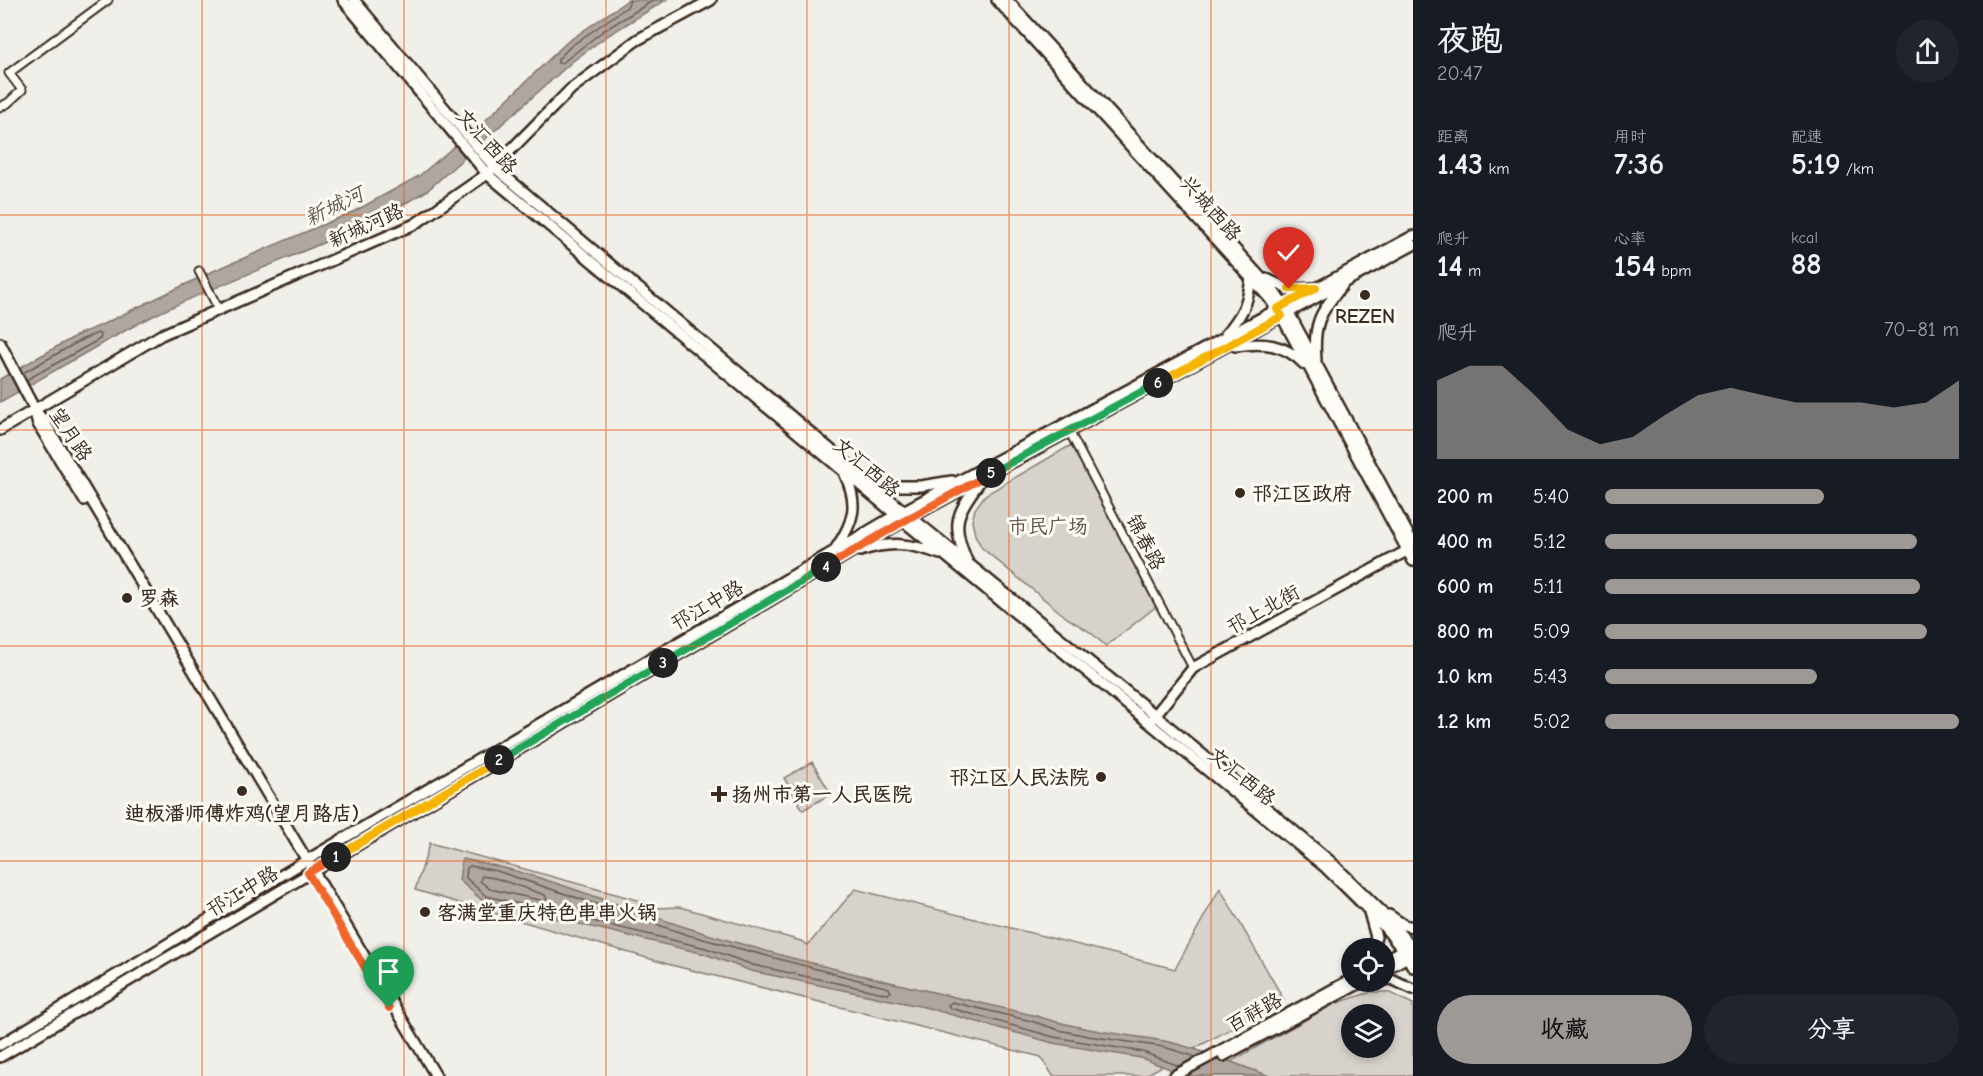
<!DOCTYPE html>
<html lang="zh">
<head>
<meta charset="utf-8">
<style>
  body { margin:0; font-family:"Comic Neue","LXGW WenKai TC",sans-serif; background:#20242c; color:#f1f3f6; height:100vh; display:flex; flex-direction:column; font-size:22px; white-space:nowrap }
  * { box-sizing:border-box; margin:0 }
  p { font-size:20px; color:#9ea1a6 }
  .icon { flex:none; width:33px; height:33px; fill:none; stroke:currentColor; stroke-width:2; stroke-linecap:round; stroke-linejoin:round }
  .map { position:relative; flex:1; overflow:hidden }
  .sheet { display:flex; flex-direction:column; background:#171b24; width:570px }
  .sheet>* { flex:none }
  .controls { position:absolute; left:1341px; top:938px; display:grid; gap:12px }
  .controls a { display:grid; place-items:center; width:54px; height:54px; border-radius:50%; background:#171b24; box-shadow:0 3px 9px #0003; font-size:30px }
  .pin { position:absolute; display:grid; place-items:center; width:51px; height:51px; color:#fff; margin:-62px -26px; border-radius:50% 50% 50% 0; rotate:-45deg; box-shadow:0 0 6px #0007 }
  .pin .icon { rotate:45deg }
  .km { position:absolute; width:30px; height:30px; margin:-15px; border-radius:50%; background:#222; color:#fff; font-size:16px; line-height:30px; text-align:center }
  .round { display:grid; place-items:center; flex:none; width:63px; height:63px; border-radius:32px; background:#20242c }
  .head { display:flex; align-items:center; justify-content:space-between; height:102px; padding:0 24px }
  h1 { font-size:33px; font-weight:700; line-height:45px }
  .stats { display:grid; grid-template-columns:repeat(3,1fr); gap:9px; height:102px; padding:6px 24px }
  .stats div { display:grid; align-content:center }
  .stats b { font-size:30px; font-weight:700 }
  .stats small { font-size:16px; font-weight:400 }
  .stats p { font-size:16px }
  .chart { height:168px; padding:12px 24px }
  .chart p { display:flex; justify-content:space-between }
  .chart svg { width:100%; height:108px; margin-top:6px; fill:#9f9995; opacity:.7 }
  .cta { display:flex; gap:12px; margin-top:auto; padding:12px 24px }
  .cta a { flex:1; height:69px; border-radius:36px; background:#9f9995; color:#111; font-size:24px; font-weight:700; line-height:69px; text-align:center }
  .cta a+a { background:#20242c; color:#f1f3f6 }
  ul { padding:0 24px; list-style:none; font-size:20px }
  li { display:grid; grid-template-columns:96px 72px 1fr; align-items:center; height:45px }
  li i { height:15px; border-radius:8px; background:#9f9995 }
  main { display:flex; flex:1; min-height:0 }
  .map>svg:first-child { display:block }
  .green { fill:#d7d2cc; stroke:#897e75; stroke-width:1.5; fill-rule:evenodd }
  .water { fill:#aea69f; stroke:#80746b; stroke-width:1.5 }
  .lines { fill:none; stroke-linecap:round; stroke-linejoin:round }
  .shore { stroke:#695c52; stroke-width:1.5 }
  .street-casing { stroke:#3b2a1e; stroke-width:11 }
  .secondary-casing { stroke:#3b2a1e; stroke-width:14 }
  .street { stroke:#fdfcf7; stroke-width:7 }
  .secondary { stroke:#fdfcf7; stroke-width:9 }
  .split-1-casing { stroke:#fff; stroke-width:12 }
  .split-2-casing { stroke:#fff; stroke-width:12 }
  .split-3-casing { stroke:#fff; stroke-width:12 }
  .split-4-casing { stroke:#fff; stroke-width:12 }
  .split-5-casing { stroke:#fff; stroke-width:12 }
  .split-6-casing { stroke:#fff; stroke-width:12 }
  .split-7-casing { stroke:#fff; stroke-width:12 }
  .split-1 { stroke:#f0652b; stroke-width:8 }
  .split-2 { stroke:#f5b400; stroke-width:8 }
  .split-3 { stroke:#22a559; stroke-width:8 }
  .split-4 { stroke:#22a559; stroke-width:8 }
  .split-5 { stroke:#f0652b; stroke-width:8 }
  .split-6 { stroke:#22a559; stroke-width:8 }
  .split-7 { stroke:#f5b400; stroke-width:8 }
  .grid { fill:none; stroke:#e8590c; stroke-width:1.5; stroke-opacity:0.55 }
  .poi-dot { fill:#3b2a1e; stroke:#fdfcf7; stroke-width:2 }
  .labels { text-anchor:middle; stroke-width:6; stroke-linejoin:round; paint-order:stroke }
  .street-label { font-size:20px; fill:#3b2a1e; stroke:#fdfcf7 }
  .poi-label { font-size:20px; font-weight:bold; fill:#3b2a1e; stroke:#fdfcf7; text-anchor:start }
  .park-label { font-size:20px; fill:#62544a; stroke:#fdfcf7 }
  .water-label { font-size:21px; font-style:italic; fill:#63554b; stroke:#fdfcf7 }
</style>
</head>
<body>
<main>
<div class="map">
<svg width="1413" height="1076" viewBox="0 0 1413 1076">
  <rect width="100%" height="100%" fill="#f1efea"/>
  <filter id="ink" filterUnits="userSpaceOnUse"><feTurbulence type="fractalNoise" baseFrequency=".0167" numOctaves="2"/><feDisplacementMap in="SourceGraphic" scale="12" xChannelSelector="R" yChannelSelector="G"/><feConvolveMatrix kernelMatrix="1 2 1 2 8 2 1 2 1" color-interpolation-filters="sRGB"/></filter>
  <g filter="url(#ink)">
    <path class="green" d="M 1071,445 L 1158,605 L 1106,646 L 1090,632 L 1067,618 L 982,548 L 975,535 L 972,521 L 975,509 L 985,495 Z
      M 812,762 L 831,794 L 803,810 L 784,778 Z
      M 430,843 L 648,903 L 655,908 L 680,907 L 801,941 L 808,945 L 855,889 L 1175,969 L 1220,888 L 1284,1000 L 1144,1076 L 1053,1076 L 1041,1057 L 671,965 L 415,890 Z
      M 1371,992 L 1388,992 L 1413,1004 L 1413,1076 L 1205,1076 L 1334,1004 ZM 1352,1014 L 1384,1014 L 1384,1047 L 1352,1047 Z"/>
    <path class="water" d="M 628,0 L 666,0 L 607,36 L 573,61 L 428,190 C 341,243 242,272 151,317 C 100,343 50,374 0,402 L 0,379 L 81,333 L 97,327 L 211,272 L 355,211 L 419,176 L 489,117 L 567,42 Z
      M 462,859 C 539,872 613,905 688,928 C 801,964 918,988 1033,1015 C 1076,1029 1120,1034 1164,1041 C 1197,1047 1237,1065 1270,1076 L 1188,1076 L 1141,1058 L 1053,1043 L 924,1007 L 751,971 L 705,954 L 483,901 L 459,880 Z"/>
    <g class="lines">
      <path class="shore" d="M 630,0 L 627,7 L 571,46 L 558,59 L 558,63 L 562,63 L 603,31 L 654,0
        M 23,373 L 83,339 L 98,333 L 101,335 L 100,339 L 26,380
        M 470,866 L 497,871 L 688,935 L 889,988 L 891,992 L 888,994 L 753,965 L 706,948 L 486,896 L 466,878 L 467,868 Z
        M 482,876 L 495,878 L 545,895 L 547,899 L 544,901 L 490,889 L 480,881 Z
        M 1179,1066 L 1143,1052 L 1054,1037 L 950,1008 L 948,1005 L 952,1002 L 1031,1021 L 1059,1030 L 1088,1036 L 1164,1047 L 1196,1057"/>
      <defs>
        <path id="street" d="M 0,107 L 8,103 L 22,90 L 9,73 L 108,0
          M 199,271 L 219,310
          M 1069,431 L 1193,668"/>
        <path id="secondary" d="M 343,0 L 487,174 L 896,515 L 1325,867 C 1357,899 1391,928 1413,967
          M 354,0 L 493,166 L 911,517 L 1155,715 L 1330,861 L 1380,910 L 1413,949
          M 997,0 L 1269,298 L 1282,317 L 1413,561
          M 1007,0 L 1275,293 L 1289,313 L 1413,543
          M 1267,279 L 1289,289 L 1314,288
          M 1226,334 C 1242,315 1248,304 1251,278
          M 0,343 L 35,410 L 44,421 L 436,1076
          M 1235,346 C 1263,342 1284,343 1304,364
          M 1316,360 C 1313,325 1319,313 1342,286
          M 35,413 L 38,424 L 84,500
          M 0,430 L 161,335 L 415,224 L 487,174 L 571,89 L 637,40 L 711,0
          M 868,479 L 899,486 L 921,486 L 952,481
          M 836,548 C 854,522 859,504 845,475
          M 860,551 C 890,541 910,543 940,554
          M 967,561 C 951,522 956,515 980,481
          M 1152,719 L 1193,668 L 1410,549
          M 1369,912 L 1376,937 L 1372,948
          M 1389,915 L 1404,925 L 1413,927
          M 1384,960 L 1406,948
          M 1384,970 L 1411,955
          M 1384,980 L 1391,979 L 1413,989
          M 0,1045 L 302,863 L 896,515 L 1413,236
          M 1223,1056 L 1364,981
          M 0,1057 L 904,521 L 1413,245
          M 1174,1076 L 1352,979"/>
      </defs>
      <use href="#street" class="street-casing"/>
      <use href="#secondary" class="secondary-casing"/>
      <use href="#street" class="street"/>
      <use href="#secondary" class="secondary"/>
    </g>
  </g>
  <g class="lines" filter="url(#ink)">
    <defs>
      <path id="split-1" d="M 336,857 L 308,873 L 389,1008"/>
      <path id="split-2" d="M 336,857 L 499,760"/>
      <path id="split-3" d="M 499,760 L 663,663"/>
      <path id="split-4" d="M 663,663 L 826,567"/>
      <path id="split-5" d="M 826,567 L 911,517 L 991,473"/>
      <path id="split-6" d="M 991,473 L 1158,383"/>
      <path id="split-7" d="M 1158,383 L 1282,316 L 1277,309 L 1316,288 L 1289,289"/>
    </defs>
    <use href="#split-1" class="split-1-casing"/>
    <use href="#split-2" class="split-2-casing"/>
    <use href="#split-3" class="split-3-casing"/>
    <use href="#split-4" class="split-4-casing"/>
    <use href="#split-5" class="split-5-casing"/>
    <use href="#split-6" class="split-6-casing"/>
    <use href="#split-7" class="split-7-casing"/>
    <use href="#split-1" class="split-1"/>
    <use href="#split-2" class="split-2"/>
    <use href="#split-3" class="split-3"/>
    <use href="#split-4" class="split-4"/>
    <use href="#split-5" class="split-5"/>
    <use href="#split-6" class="split-6"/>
    <use href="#split-7" class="split-7"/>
  </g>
  <path class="grid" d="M 202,0 L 202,1076M 404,0 L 404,1076M 606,0 L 606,1076M 807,0 L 807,1076M 1009,0 L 1009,1076M 1211,0 L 1211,1076M 0,215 L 1413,215M 0,430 L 1413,430M 0,646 L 1413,646M 0,861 L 1413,861"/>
  <g class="poi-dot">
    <circle cx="1365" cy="295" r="6"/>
    <circle cx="1240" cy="493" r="6"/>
    <circle cx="127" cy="598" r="6"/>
    <circle cx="1101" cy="777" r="6"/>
    <circle cx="242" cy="791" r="6"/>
    <path d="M716 785h6v6h6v6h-6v6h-6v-6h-6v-6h6z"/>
    <circle cx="425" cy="912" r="6"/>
  </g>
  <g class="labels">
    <g class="street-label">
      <text transform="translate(487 141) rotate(48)" y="7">文汇西路</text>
      <text transform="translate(1211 208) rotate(48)" y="7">兴城西路</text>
      <text transform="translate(366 225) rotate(-24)" y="7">新城河路</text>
      <text transform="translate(71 434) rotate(56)" y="7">望月路</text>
      <text transform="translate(867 467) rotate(40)" y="7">文汇西路</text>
      <text transform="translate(1146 542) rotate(62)" y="7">锦春路</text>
      <text transform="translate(707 605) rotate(-30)" y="7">邗江中路</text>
      <text transform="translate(1263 609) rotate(-29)" y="7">邗上北街</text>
      <text transform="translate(1242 776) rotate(39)" y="7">文汇西路</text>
      <text transform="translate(242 891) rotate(-31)" y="7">邗江中路</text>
      <text transform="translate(1254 1012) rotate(-29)" y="7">百祥路</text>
    </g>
    <g class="poi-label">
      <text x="1365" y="323" text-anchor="middle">REZEN</text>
      <text x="1252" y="500">邗江区政府</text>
      <text x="139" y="605">罗森</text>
      <text x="1089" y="784" text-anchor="end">邗江区人民法院</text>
      <text x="732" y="801">扬州市第一人民医院</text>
      <text x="242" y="820" text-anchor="middle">迪板潘师傅炸鸡(望月路店)</text>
      <text x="437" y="919">客满堂重庆特色串串火锅</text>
    </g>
    <g class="park-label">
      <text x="1048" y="533">市民广场</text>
    </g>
    <g class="water-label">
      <text transform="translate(334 206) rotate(-26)" y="7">新城河</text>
    </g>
  </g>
</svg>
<div class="controls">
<a><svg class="icon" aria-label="locate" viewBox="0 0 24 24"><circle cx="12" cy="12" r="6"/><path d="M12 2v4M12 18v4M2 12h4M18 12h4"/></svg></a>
<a><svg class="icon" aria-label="layers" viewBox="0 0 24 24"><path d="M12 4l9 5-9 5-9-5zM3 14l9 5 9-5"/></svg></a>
</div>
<div class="pin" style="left:389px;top:1008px;background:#1e9e55"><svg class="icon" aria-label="arrive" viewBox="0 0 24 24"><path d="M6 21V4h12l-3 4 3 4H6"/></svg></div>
<div class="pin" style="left:1289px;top:289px;background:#d93025"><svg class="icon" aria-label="check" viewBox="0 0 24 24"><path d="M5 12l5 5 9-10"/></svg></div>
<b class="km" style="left:336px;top:857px">1</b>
<b class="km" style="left:499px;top:760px">2</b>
<b class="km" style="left:663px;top:663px">3</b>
<b class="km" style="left:826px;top:567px">4</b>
<b class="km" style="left:991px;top:473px">5</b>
<b class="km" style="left:1158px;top:383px">6</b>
</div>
<section class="sheet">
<div class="head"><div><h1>夜跑</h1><p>20:47</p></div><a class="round"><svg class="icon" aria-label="share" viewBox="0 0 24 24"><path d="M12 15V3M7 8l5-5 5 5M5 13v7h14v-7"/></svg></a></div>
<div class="stats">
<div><p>距离</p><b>1.43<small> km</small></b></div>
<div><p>用时</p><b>7:36</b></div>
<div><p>配速</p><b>5:19<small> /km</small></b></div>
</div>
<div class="stats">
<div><p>爬升</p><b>14<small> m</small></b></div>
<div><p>心率</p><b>154<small> bpm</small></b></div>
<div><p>kcal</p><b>88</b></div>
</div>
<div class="chart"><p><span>爬升</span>70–81 m</p>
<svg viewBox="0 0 160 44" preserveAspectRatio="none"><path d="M0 44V12L10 6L20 6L30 18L40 32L50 38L60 35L70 26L80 18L90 15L100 18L110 21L120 21L130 21L140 23L150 21L160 12V44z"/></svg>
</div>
<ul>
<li><b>200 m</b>5:40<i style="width:62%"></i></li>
<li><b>400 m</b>5:12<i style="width:88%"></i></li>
<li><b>600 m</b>5:11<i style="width:89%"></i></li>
<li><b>800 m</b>5:09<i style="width:91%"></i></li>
<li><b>1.0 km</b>5:43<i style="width:60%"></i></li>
<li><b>1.2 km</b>5:02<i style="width:100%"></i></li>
</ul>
<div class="cta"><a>收藏</a><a>分享</a></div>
</section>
</main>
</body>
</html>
